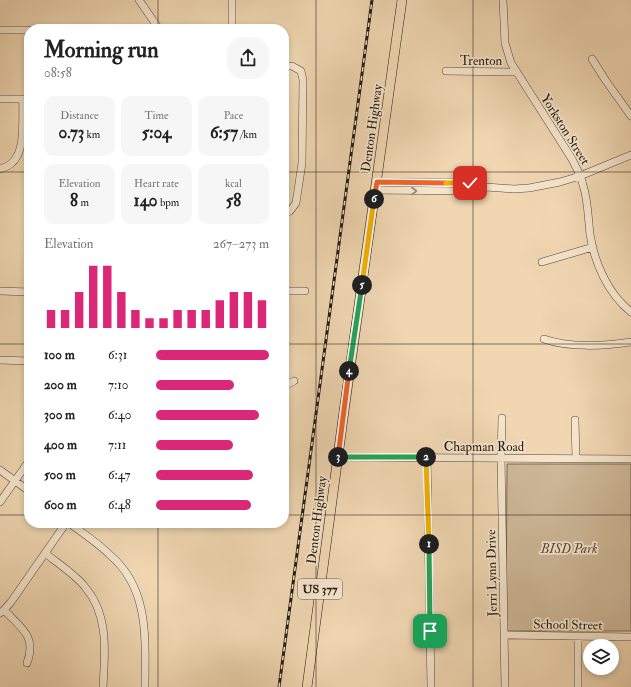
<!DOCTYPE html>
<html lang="en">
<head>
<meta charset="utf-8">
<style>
  body { margin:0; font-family:"IM FELL Double Pica",serif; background:#f6f6f6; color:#222; height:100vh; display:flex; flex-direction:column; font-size:15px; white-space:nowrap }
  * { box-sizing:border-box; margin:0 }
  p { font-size:13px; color:#767676 }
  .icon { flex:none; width:22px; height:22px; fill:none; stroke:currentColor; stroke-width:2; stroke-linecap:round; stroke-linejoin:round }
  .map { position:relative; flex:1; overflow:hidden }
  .details { position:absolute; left:24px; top:24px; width:265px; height:504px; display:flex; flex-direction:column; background:#fff; border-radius:16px; box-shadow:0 2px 6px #0003 }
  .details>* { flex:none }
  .fabs { position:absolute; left:583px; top:639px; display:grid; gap:8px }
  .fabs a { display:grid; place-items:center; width:36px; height:36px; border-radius:50%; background:#fff; box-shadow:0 2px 6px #0003; font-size:20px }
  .pin { position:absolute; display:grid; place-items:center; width:34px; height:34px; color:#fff; margin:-17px; border-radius:8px; box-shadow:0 2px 6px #0006 }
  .km { position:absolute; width:20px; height:20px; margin:-10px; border-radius:50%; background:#222; color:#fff; font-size:11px; line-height:20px; text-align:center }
  .round { display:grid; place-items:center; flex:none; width:42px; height:42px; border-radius:16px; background:#f6f6f6 }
  .summary { display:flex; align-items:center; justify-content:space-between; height:68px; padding:0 20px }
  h1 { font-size:22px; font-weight:700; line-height:30px }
  .figures { display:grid; grid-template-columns:repeat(3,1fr); gap:6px; height:68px; padding:4px 20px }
  .figures div { display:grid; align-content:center; border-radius:10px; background:#f6f6f6; text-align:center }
  .figures b { font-size:17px; font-weight:700 }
  .figures small { font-size:11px; font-weight:400 }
  .figures p { font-size:11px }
  .chart { height:112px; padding:8px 20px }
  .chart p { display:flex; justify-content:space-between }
  .chart svg { width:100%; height:72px; margin-top:4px; stroke:#db2777; stroke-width:6 }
  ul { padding:0 20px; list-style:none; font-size:13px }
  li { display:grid; grid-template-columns:64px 48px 1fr; align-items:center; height:30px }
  li i { height:10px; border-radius:5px; background:#db2777 }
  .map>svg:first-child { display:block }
  .green { fill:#cdb797; stroke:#786854 }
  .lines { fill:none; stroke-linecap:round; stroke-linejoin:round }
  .minor-casing { stroke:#56493a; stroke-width:8 }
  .major-casing { stroke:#231a12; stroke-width:10 }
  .minor { stroke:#f5e5cd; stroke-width:7 }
  .major { stroke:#f0d7b2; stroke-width:9 }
  .rail-casing { stroke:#231a12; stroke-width:3 }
  .rail { stroke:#f5e5cd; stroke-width:1.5; stroke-dasharray:4.5; stroke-linecap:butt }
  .oneway { stroke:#968a79 }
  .split-1-casing { stroke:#fff; stroke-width:8 }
  .split-2-casing { stroke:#fff; stroke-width:8 }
  .split-3-casing { stroke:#fff; stroke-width:8 }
  .split-4-casing { stroke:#fff; stroke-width:8 }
  .split-5-casing { stroke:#fff; stroke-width:8 }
  .split-6-casing { stroke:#fff; stroke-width:8 }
  .split-7-casing { stroke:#fff; stroke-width:8 }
  .split-8-casing { stroke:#fff; stroke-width:8 }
  .split-1 { stroke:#22a559; stroke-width:5 }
  .split-2 { stroke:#f5b400; stroke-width:5 }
  .split-3 { stroke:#22a559; stroke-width:5 }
  .split-4 { stroke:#f0652b; stroke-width:5 }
  .split-5 { stroke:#22a559; stroke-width:5 }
  .split-6 { stroke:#f5b400; stroke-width:5 }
  .split-7 { stroke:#f0652b; stroke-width:5 }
  .split-8 { stroke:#f5b400; stroke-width:5 }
  .grid { fill:none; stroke:#231a12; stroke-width:1; stroke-opacity:0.55 }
  .labels { text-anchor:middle; stroke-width:3.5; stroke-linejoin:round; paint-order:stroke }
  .shield { fill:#f5e5cd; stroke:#62574a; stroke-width:1 }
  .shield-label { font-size:12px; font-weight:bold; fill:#231a12 }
  .street-label { font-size:13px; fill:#231a12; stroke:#f5e5cd }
  .park-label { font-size:13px; font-style:italic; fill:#56493a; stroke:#f5e5cd }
</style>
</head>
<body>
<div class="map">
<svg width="631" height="687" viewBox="0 0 631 687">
  <rect width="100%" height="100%" fill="#f0d7b2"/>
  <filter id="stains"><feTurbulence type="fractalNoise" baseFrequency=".005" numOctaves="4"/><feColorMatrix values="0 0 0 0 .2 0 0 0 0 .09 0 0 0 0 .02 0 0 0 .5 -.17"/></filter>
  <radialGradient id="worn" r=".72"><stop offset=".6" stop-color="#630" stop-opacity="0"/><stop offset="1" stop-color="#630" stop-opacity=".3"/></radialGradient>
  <path class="green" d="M 507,464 L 631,464 L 631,631 L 506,631 Z"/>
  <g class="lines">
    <defs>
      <path id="minor" d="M 139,0 L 159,29
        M 232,0 L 232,29
        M 503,0 L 505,43 L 511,63 L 572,159 C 576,167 581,176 583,185 C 588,200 588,217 590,234 C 594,262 608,294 631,312
        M 0,30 L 29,30
        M 592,59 L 606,81 L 631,116
        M 284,66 L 292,66 L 301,71 L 303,80 L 302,163 L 296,203 L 290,211 L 284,214
        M 446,71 L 516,72
        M 0,99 L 29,99
        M 0,169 C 7,167 14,163 17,156 C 25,143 22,114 23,99
        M 377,182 L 470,183 L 486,187 L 514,189 L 529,188 L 560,182 L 580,176 L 631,155
        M 375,190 L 470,191 L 484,188
        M 542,262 L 593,247
        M 0,291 L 29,292
        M 284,291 L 305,291
        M 544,339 C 569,348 605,346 631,342
        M 0,360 L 29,361
        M 284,386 L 294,381
        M 502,418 L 501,458 L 505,687
        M 575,420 L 576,458
        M 338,457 L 631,459
        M 427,457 L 431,687
        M 0,470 L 29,491
        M 0,502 L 29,461
        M 69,523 C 83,533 98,543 110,555 C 150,589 145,640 145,687
        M 45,553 C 56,562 77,576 85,587 C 109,615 105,652 103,687
        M 4,610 C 21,628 37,636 27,663
        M 0,613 L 4,610 L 11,602 L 66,523
        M 504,635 L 631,637
        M 578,636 L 578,687"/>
      <path id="major" d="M 307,687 L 344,411 L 402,0"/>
    </defs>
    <use href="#minor" class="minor-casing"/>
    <use href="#major" class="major-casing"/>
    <use href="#minor" class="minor"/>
    <use href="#major" class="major"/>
    <defs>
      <path id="rail" d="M 279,687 L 372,0"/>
    </defs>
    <use href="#rail" class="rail-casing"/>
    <use href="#rail" class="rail"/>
  </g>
  <defs><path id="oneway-chevron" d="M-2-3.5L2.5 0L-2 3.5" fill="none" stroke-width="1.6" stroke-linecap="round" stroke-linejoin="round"/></defs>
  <use class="oneway" href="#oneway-chevron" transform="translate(414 191)"/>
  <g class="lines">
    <defs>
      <path id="split-1" d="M 429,544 L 430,631"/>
      <path id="split-2" d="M 426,457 L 429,544"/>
      <path id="split-3" d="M 338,457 L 426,457"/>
      <path id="split-4" d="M 338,457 L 349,371"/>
      <path id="split-5" d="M 349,371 L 362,285"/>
      <path id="split-6" d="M 362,285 L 374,199"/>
      <path id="split-7" d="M 374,199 L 377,182 L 446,183"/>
      <path id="split-8" d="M 446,183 L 470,183"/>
    </defs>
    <use href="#split-1" class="split-1-casing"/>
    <use href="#split-2" class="split-2-casing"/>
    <use href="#split-3" class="split-3-casing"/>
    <use href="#split-4" class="split-4-casing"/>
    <use href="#split-5" class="split-5-casing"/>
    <use href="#split-6" class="split-6-casing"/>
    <use href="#split-7" class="split-7-casing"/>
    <use href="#split-8" class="split-8-casing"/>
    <use href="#split-1" class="split-1"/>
    <use href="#split-2" class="split-2"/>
    <use href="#split-3" class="split-3"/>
    <use href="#split-4" class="split-4"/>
    <use href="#split-5" class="split-5"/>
    <use href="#split-6" class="split-6"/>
    <use href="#split-7" class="split-7"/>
    <use href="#split-8" class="split-8"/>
  </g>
  <path class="grid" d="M 158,0 L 158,29M 316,0 L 316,687M 473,0 L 473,687M 0,172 L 29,172M 284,172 L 631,172M 0,344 L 29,344M 284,344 L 631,344M 0,515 L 29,515M 284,515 L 631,515M 158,523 L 158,687"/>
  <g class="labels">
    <rect class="shield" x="298" y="579" width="44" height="20" rx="3"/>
    <g class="shield-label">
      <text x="320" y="593">US 377</text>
    </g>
    <g class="street-label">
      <text x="481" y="65">Trenton</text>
      <text transform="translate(371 128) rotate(-82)" y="5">Denton Highway</text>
      <text transform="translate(566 129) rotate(58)" y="5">Yorkston Street</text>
      <text x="484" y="451">Chapman Road</text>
      <text transform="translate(316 520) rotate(-83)" y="5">Denton Highway</text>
      <text transform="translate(491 573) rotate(-91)" y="5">Jerri Lynn Drive</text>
      <text transform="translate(568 624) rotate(1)" y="5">School Street</text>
    </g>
    <g class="park-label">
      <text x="569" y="553">BISD Park</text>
    </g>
  </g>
  <rect width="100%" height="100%" filter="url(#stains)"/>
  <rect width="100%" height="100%" fill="url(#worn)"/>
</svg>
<div class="fabs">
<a><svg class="icon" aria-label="layers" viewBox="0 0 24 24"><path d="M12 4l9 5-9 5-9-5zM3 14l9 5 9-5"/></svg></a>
</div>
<div class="pin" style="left:430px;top:631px;background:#1e9e55"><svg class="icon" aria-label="arrive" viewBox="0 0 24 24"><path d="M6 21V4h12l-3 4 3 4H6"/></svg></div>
<div class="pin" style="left:470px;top:183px;background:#d93025"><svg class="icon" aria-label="check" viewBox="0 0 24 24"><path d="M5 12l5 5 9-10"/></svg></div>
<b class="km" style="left:429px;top:544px">1</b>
<b class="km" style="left:426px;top:457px">2</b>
<b class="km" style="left:338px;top:457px">3</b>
<b class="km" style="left:349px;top:371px">4</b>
<b class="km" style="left:362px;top:285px">5</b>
<b class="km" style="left:374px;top:199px">6</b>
<section class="details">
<div class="summary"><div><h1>Morning run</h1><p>08:58</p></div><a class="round"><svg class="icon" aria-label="share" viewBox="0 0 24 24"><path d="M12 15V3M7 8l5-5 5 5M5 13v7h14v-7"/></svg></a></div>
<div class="figures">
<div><p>Distance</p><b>0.73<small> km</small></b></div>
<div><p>Time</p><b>5:04</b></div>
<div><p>Pace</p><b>6:57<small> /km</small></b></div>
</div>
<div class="figures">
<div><p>Elevation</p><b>8<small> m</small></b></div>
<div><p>Heart rate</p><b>140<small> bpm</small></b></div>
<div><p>kcal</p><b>58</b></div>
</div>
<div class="chart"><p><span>Elevation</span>267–273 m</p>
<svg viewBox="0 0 160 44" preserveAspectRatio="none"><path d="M5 44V33M15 44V33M25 44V22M35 44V6M45 44V6M55 44V22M65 44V33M75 44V38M85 44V38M95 44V33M105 44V33M115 44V33M125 44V27M135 44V22M145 44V22M155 44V27"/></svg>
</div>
<ul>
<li><b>100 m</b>6:31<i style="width:100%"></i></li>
<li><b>200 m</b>7:10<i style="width:69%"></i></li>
<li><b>300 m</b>6:40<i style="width:91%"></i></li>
<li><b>400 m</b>7:11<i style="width:68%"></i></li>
<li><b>500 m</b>6:47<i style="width:86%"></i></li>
<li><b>600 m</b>6:48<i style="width:84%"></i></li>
</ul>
</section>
</div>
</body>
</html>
